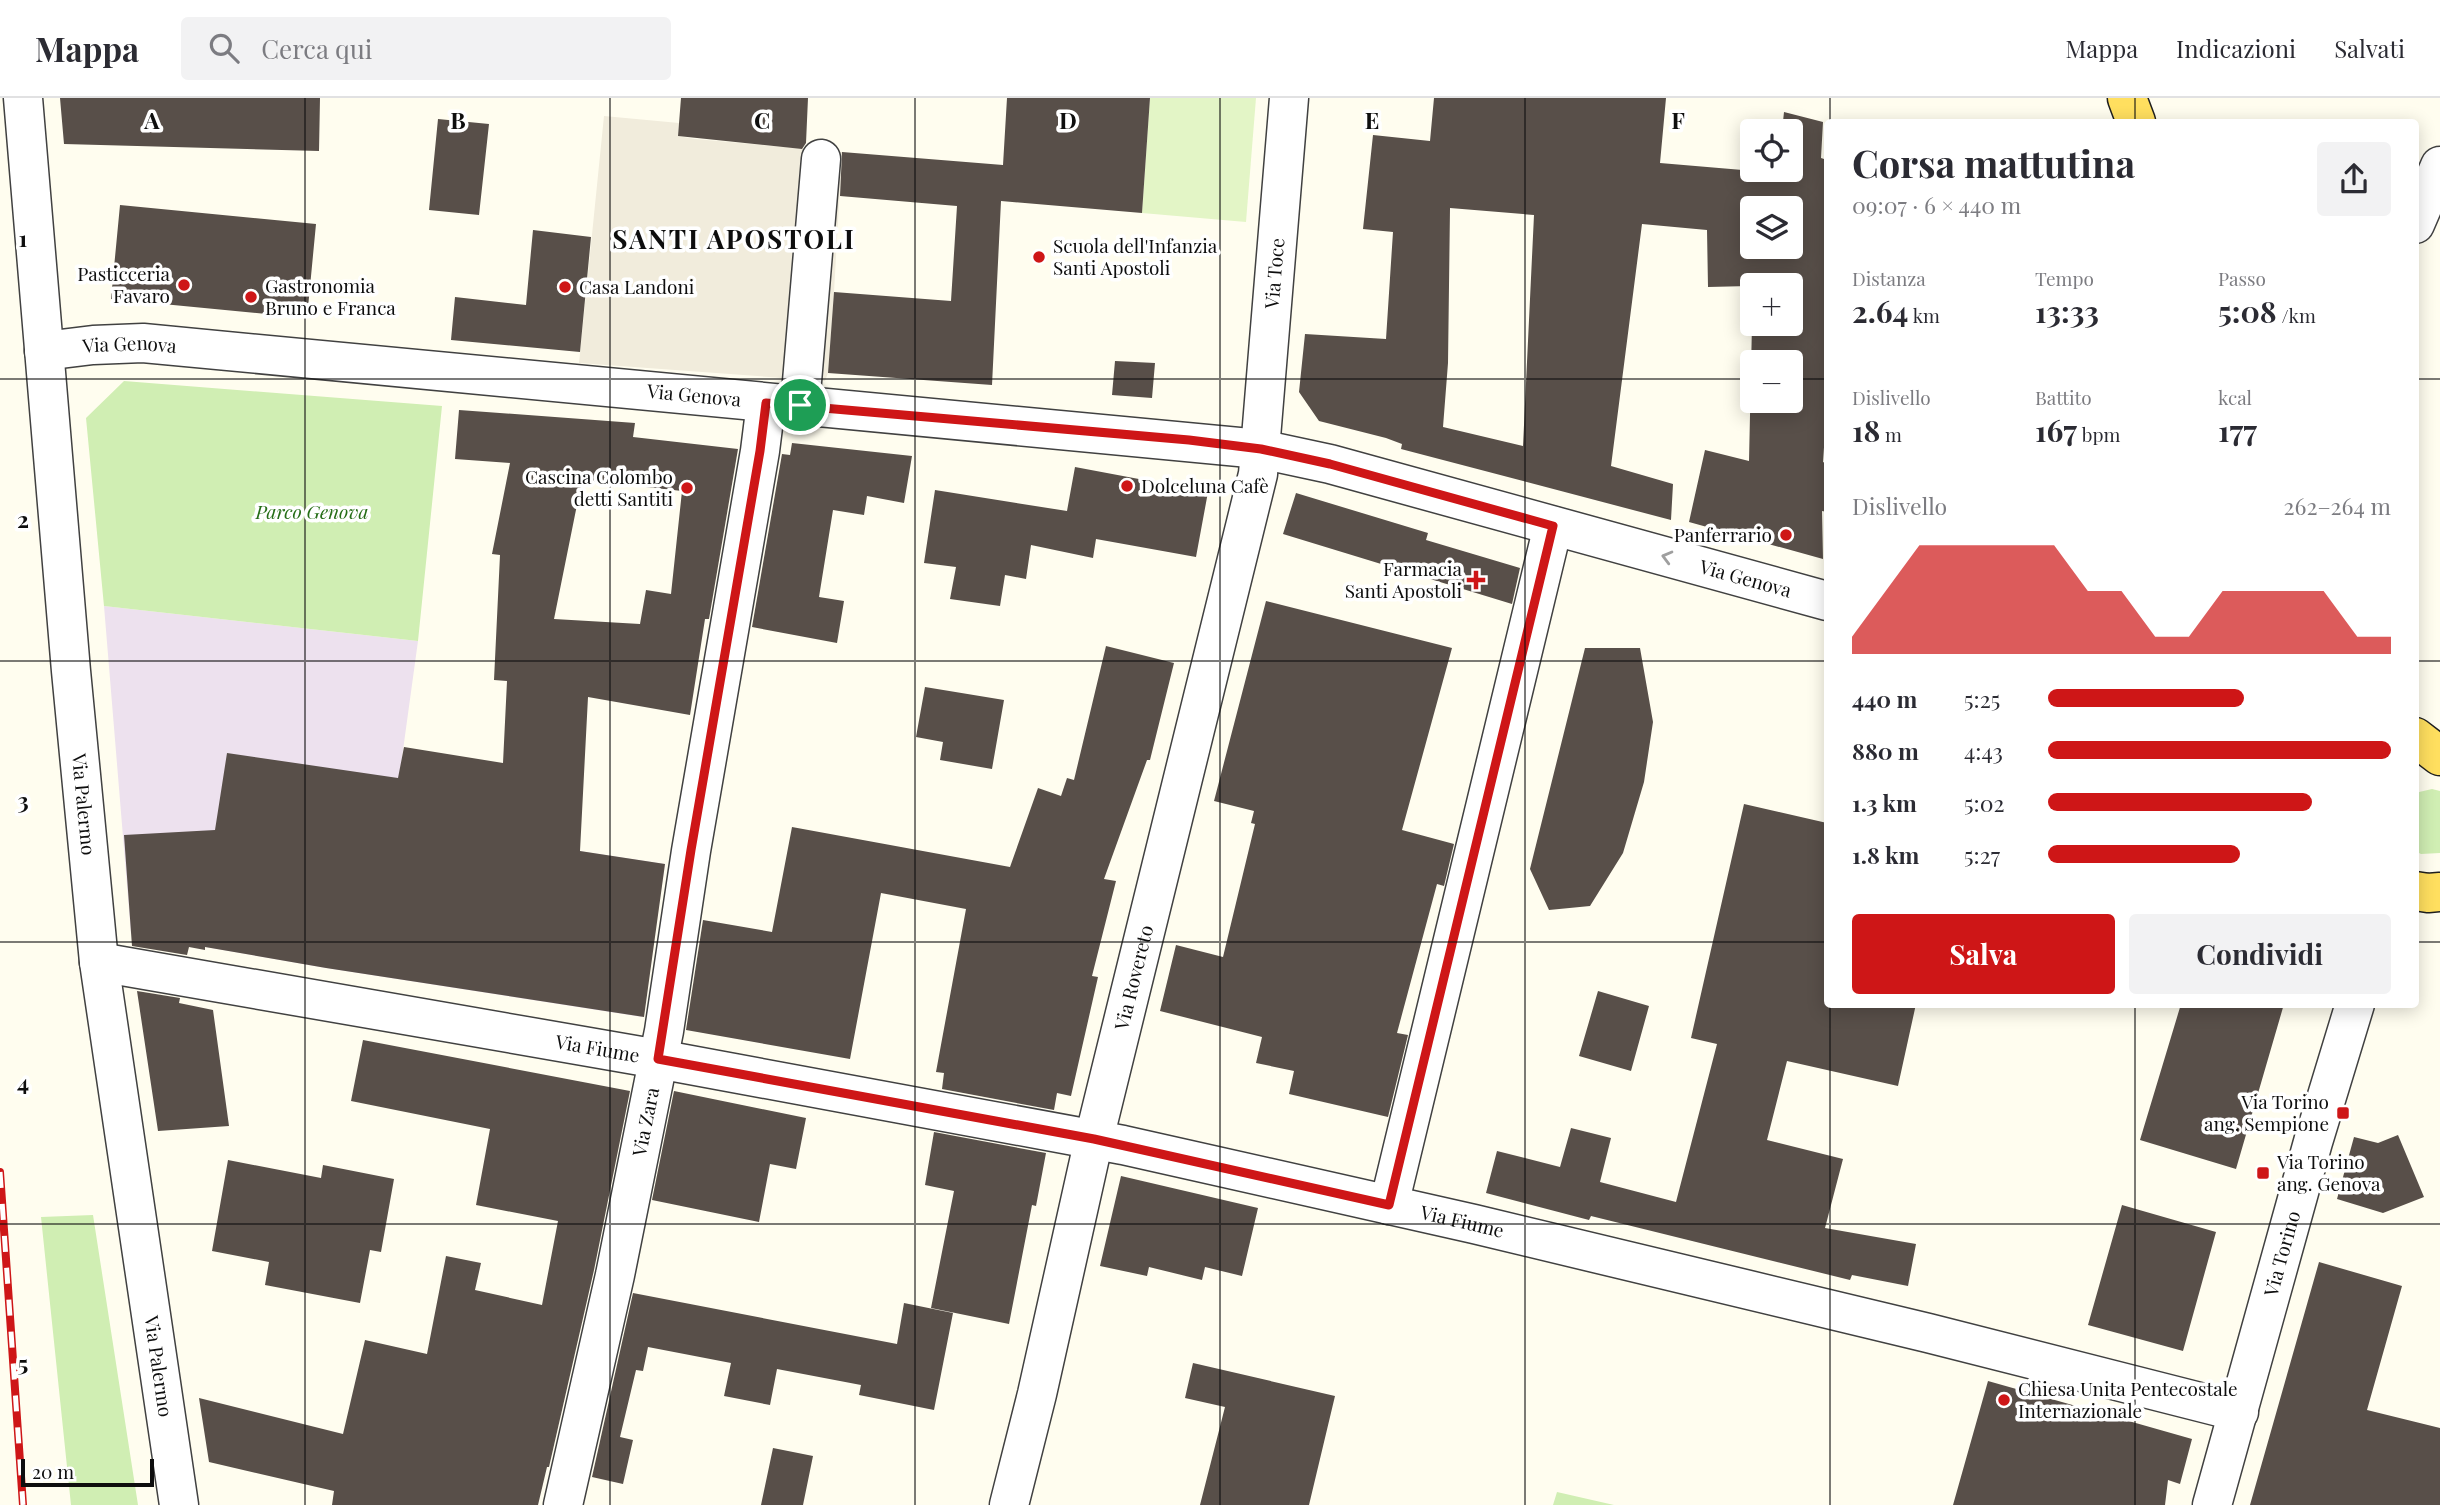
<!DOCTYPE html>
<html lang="it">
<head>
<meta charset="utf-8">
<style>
  body { margin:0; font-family:"Playfair Display",serif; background:#f2f2f3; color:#2b2b33; height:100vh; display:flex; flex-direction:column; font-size:26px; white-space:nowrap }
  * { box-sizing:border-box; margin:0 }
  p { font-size:23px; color:#7c7c81 }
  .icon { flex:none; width:38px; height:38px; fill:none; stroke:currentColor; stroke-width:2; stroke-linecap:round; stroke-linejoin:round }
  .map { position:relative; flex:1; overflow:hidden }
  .drawer { position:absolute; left:1824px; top:21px; width:595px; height:889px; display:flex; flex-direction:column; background:#fff; border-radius:7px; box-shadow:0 4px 18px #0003 }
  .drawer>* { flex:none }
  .buttons { position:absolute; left:1740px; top:21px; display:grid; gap:14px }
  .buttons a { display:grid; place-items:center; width:63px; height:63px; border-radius:7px; background:#fff; box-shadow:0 4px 18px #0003; font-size:35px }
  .scale { position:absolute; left:21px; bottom:18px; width:133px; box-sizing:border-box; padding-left:7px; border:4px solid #0e0e0e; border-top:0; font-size:19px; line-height:24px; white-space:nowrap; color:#0e0e0e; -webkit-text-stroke:5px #fff; paint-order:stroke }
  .pin { position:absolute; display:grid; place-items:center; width:60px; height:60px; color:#fff; margin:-30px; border:4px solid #fff; border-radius:50%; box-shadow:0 2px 7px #0007 }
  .round { display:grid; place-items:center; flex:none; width:74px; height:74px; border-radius:7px; background:#f2f2f3 }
  .overview { display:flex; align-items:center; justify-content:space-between; height:119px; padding:0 28px }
  h1 { font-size:38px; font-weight:700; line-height:52px }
  .figures { display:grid; grid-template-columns:repeat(3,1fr); gap:10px; height:119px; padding:7px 28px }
  .figures div { display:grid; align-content:center }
  .figures b { font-size:30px; font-weight:700 }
  .figures small { font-size:19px; font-weight:400 }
  .figures p { font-size:19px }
  .chart { height:196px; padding:14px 28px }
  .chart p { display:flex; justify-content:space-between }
  .chart svg { width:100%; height:126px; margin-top:7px; fill:#ce1617; opacity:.7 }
  .button { display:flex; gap:14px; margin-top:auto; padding:14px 28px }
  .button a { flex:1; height:80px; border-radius:7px; background:#ce1617; color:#fff; font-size:28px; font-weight:700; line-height:80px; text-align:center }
  .button a+a { background:#f2f2f3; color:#2b2b33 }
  ul { padding:0 28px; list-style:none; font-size:23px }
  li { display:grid; grid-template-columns:112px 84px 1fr; align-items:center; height:52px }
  li i { height:18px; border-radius:9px; background:#ce1617 }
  header { display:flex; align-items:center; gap:42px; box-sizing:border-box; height:98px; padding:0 35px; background:#fff; border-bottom:2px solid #e1e1e2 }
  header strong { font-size:33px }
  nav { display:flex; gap:38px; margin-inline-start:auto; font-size:24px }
  .search { width:490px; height:63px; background:#f2f2f3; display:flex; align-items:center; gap:18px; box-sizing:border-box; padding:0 24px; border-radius:7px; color:#7c7c81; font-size:26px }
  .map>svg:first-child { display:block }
  .industrial { fill:#ede1ee }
  .green { fill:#d0eeb3 }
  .pitch { fill:#e3f5c6 }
  .plaza { fill:#f1ecdc }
  .building { fill:#584f49; fill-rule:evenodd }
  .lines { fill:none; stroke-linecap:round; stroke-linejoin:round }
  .street-casing { stroke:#414141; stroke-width:41 }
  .primary-casing { stroke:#1f1f1f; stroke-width:41 }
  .street { stroke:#fff; stroke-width:38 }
  .primary { stroke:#ffdf5f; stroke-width:38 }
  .rail-casing { stroke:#ce1617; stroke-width:8 }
  .rail { stroke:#fff; stroke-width:5; stroke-dasharray:16; stroke-linecap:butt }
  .oneway { stroke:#9f9f9f }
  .route-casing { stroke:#fff; stroke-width:14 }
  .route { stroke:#ce1617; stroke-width:9 }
  .grid { fill:none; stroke:#0e0e0e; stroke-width:2; stroke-opacity:0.55 }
  .poi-dot { fill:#ce1617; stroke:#fff; stroke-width:2.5 }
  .labels { text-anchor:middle; stroke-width:7; stroke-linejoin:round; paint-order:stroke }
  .poi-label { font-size:19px; fill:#0e0e0e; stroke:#fff; text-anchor:start }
  .street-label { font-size:19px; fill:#0e0e0e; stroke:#fff }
  .park-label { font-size:19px; font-style:italic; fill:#256d16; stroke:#fff }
  .district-label { font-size:26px; font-weight:bold; letter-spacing:2px; fill:#0e0e0e; stroke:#fff }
  .grid-label { font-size:23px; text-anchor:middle; font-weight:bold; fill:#0e0e0e; stroke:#fff; stroke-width:7; stroke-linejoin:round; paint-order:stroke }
</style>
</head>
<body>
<header>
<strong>Mappa</strong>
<div class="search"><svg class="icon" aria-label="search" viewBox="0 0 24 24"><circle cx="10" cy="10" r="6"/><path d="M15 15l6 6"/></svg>Cerca qui</div>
<nav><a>Mappa</a><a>Indicazioni</a><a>Salvati</a></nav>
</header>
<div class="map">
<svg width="2440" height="1407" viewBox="0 0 2440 1407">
  <rect width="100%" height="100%" fill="#fffdef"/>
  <path class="industrial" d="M 104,508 L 418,543 L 393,725 L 665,766 L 642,919 L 326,870 L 131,836 Z"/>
  <path class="green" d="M 124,283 L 442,308 L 418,543 L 104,508 L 86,320 Z
    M 2432,691 L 2440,693 L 2440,755 L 2421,756 L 2415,753 L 2415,695 Z
    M 93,1117 L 138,1407 L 71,1407 L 41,1119 Z
    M 1557,1394 L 1614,1407 L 1553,1407 Z"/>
  <path class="pitch" d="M 1150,0 L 1256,0 L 1246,124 L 1142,115 Z"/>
  <path class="plaza" d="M 604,18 L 679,25 L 678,38 L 695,41 L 842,54 L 834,194 L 828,275 L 825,283 L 579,265 Z"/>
  <path class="building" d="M 60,0 L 320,0 L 319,53 L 64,46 Z
    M 681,0 L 808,0 L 806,45 L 802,51 L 678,38 Z
    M 1007,0 L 1150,0 L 1142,115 L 1001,103 L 992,287 L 828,275 L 834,194 L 951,203 L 957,108 L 840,98 L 842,54 L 1003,67 Z
    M 1434,0 L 1666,0 L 1660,65 L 1778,75 L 1778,72 L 1790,72 L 1790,33 L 1782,33 L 1784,14 L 1823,24 L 1821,60 L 1827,62 L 1827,305 L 1823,364 L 1827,366 L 1827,414 L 1822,413 L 1823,461 L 1689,424 L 1705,352 L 1749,363 L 1752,226 L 1790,226 L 1790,187 L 1708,189 L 1707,132 L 1642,126 L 1611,368 L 1673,386 L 1671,422 L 1401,351 L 1402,346 L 1386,340 L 1319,323 L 1299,294 L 1305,236 L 1386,241 L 1393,134 L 1363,131 L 1373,37 L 1430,43 ZM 1450,110 L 1534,117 L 1523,348 L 1443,329 L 1448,265 ZM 1752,110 L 1790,110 L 1790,149 L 1752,149 ZM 1752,264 L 1790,264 L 1790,303 L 1752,303 Z
    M 438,21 L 489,26 L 479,117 L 429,112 Z
    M 120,107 L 316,126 L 307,220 L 111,201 Z
    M 533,132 L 591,139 L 580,254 L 451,242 L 455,199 L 526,207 Z
    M 1115,263 L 1155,265 L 1152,300 L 1112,297 Z
    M 459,312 L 635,325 L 633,339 L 738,351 L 709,521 L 705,521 L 690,617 L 588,599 L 580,753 L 665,766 L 644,919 L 326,870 L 205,849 L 205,852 L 189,849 L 187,857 L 132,848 L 124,737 L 215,732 L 227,655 L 398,680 L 404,649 L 503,665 L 507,583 L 494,582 L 500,457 L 492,456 L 510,365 L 455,361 ZM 582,382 L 682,393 L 671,496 L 646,492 L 640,526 L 554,521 Z
    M 792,345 L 912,358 L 904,405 L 867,398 L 864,417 L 833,412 L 819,499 L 844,503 L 837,545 L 752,529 L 782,356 L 790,357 Z
    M 1075,369 L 1208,394 L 1196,459 L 1096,441 L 1093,460 L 1031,447 L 1026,481 L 1005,477 L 1000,508 L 950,501 L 956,469 L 924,465 L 935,392 L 1067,413 Z
    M 1296,395 L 1428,435 L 1426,442 L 1520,470 L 1512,506 L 1283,436 Z
    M 1266,503 L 1452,550 L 1402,732 L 1454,746 L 1444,788 L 1437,786 L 1397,935 L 1408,937 L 1388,1019 L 1289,996 L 1294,973 L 1256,965 L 1262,939 L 1160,913 L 1176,847 L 1223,859 L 1255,726 L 1251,725 L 1254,713 L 1214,703 Z
    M 1106,548 L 1174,565 L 1150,662 L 1147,662 L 1104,781 L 1116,783 L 1092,878 L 1098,879 L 1071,998 L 1057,995 L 1054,1012 L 942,991 L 944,975 L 936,974 L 966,811 L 881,795 L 850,961 L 686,932 L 703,822 L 772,834 L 792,729 L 1010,769 L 1038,690 L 1061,698 L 1067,680 L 1074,682 Z
    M 1585,550 L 1640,550 L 1653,624 L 1644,684 L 1623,755 L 1590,808 L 1549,812 L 1530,771 Z
    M 925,589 L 1004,602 L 992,671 L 940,662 L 943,644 L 916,639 Z
    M 1744,706 L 1827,725 L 1827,906 L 1916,906 L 1898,988 L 1787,963 L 1767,1042 L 1843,1061 L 1825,1130 L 1916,1146 L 1908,1188 L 1852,1177 L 1850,1182 L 1591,1118 L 1589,1122 L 1486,1095 L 1497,1053 L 1560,1069 L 1571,1030 L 1611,1040 L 1600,1084 L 1676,1104 L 1717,946 L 1691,940 Z
    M 137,893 L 180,900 L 179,905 L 213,912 L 229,1028 L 158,1033 Z
    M 1598,893 L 1649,908 L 1631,973 L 1579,958 Z
    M 2181,906 L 2284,906 L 2236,1071 L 2140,1042 Z
    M 363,942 L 630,993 L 594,1172 L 549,1369 L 547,1369 L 538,1407 L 332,1407 L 334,1393 L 209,1364 L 199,1300 L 343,1336 L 365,1242 L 427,1256 L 446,1158 L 481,1165 L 475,1192 L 542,1207 L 558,1123 L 476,1107 L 490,1031 L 351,1003 Z
    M 674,993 L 806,1020 L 796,1071 L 770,1066 L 759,1124 L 652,1102 Z
    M 934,1034 L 1046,1055 L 1036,1108 L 1032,1107 L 1009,1226 L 931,1210 L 954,1093 L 925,1087 Z
    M 2398,1037 L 2424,1099 L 2383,1115 L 2337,1101 L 2354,1039 L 2378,1045 Z
    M 228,1062 L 321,1080 L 323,1067 L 394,1081 L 381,1154 L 370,1152 L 360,1205 L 265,1187 L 269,1164 L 212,1153 Z
    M 1121,1078 L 1258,1110 L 1242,1178 L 1205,1169 L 1202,1182 L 1149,1169 L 1147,1178 L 1100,1168 Z
    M 2122,1107 L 2216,1134 L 2183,1253 L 2088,1227 Z
    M 2319,1164 L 2402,1188 L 2367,1312 L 2440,1330 L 2440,1407 L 2250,1407 Z
    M 633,1195 L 897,1246 L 904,1205 L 953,1215 L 934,1312 L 859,1297 L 861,1287 L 777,1271 L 770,1307 L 724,1298 L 731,1265 L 648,1249 L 643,1273 L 636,1272 L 620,1339 L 633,1342 L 623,1386 L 592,1379 Z
    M 1193,1265 L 1335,1298 L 1309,1407 L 1200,1407 L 1225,1309 L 1185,1300 Z
    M 1988,1283 L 2192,1341 L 2180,1386 L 2168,1382 L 2165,1407 L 1953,1407 Z
    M 773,1350 L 813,1358 L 803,1407 L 761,1407 Z"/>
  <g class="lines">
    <defs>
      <g id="street">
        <path id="s1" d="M 23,0 L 71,573 L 99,864 L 179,1407"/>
        <path d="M 2415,126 L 2440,68"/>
        <path id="s2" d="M 44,253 L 93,247 L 143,245 L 1260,351 L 1330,366 L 1827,503"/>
        <path d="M 800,307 L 821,61"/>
        <path id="s3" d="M 99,864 L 658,961 L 1123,1047 L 1474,1126 L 1928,1235 L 2239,1314"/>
        <path d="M 1389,1107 L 1553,428"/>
        <path id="s4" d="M 563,1407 L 615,1177 L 664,933 L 691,753 L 760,353 L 766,305"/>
        <path id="s5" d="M 1009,1407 L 1037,1296 L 1094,1041 L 1258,376 L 1289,0"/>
        <path id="s6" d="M 2212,1407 L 2313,1044 L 2355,906"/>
      </g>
      <path id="primary" d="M 2127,0 L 2136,24
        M 2415,639 L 2440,658
        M 2415,793 L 2428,795 L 2440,794"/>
    </defs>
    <use href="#street" class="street-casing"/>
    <use href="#primary" class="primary-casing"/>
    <use href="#street" class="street"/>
    <use href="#primary" class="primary"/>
    <defs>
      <path id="rail" d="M 0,1074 L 23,1407"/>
    </defs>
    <use href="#rail" class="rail-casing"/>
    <use href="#rail" class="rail"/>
  </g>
  <defs><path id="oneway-chevron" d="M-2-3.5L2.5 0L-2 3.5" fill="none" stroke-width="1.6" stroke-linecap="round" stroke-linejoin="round" transform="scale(1.75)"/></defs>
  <use class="oneway" href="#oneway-chevron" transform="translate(1667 459) rotate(-165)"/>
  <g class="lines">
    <defs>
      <path id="route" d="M 766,305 L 1189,342 L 1261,351 L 1330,366 L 1553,428 L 1389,1107 L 1094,1041 L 658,961 L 691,752 L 760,353 Z"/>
    </defs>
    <use href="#route" class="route-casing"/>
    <use href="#route" class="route"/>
  </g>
  <path class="grid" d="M 305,0 L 305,1407M 610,0 L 610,1407M 915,0 L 915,1407M 1220,0 L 1220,1407M 1525,0 L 1525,1407M 1830,0 L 1830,24M 2135,0 L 2135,24M 0,281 L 1752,281M 1790,281 L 1827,281M 2415,281 L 2440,281M 0,563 L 1827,563M 2415,563 L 2440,563M 0,844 L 1827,844M 2415,844 L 2440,844M 1830,906 L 1830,1407M 2135,906 L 2135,1407M 0,1126 L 2440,1126"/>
  <g class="poi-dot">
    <circle cx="1039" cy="159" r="7"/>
    <circle cx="184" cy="187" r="7"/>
    <circle cx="565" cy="189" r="7"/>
    <circle cx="251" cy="199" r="7"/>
    <circle cx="1127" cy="388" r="7"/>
    <circle cx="687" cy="390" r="7"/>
    <circle cx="1786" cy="437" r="7"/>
    <path d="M1472.5 471.5h7v7h7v7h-7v7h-7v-7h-7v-7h7z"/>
    <rect x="2336" y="1008" width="14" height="14" rx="3.5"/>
    <rect x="2256" y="1068" width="14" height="14" rx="3.5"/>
    <circle cx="2004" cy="1302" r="7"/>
  </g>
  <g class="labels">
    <g class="poi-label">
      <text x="1053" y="155">Scuola dell'Infanzia<tspan x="1053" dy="22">Santi Apostoli</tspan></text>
      <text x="170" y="183" text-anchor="end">Pasticceria<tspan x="170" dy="22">Favaro</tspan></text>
      <text x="265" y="195">Gastronomia<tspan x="265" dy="22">Bruno e Franca</tspan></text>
      <text x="579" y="196">Casa Landoni</text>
      <text x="673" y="386" text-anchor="end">Cascina Colombo<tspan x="673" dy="22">detti Santiti</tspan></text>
      <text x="1141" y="395">Dolceluna Cafè</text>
      <text x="1772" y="444" text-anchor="end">Panferrario</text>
      <text x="1462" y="478" text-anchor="end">Farmacia<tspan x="1462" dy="22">Santi Apostoli</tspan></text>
      <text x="2329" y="1011" text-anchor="end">Via Torino<tspan x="2329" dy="22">ang. Sempione</tspan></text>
      <text x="2277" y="1071">Via Torino<tspan x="2277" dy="22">ang. Genova</tspan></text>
      <text x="2018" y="1298">Chiesa Unita Pentecostale<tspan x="2018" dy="22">Internazionale</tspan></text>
    </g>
    <g class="street-label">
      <text dy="7" stroke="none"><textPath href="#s5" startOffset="1262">Via Toce</textPath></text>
      <text dy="7" stroke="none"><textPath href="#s2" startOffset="86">Via Genova</textPath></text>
      <text dy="7" stroke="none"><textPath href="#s2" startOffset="653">Via Genova</textPath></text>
      <text dy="7" stroke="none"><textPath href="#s2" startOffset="1724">Via Genova</textPath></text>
      <text dy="7" stroke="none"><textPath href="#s1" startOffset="709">Via Palermo</textPath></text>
      <text dy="7" stroke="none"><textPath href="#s5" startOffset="542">Via Rovereto</textPath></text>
      <text dy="7" stroke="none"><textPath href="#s3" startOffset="506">Via Fiume</textPath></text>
      <text dy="7" stroke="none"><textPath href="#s4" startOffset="392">Via Zara</textPath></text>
      <text dy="7" stroke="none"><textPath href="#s3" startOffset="1388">Via Fiume</textPath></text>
      <text dy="7" stroke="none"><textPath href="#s6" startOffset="261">Via Torino</textPath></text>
      <text dy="7" stroke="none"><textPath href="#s1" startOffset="1276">Via Palermo</textPath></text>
    </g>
    <g class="park-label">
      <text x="312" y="421">Parco Genova</text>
    </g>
    <g class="district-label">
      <text x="734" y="151">SANTI APOSTOLI</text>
    </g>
  </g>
  <g class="grid-label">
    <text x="152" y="31">A</text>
    <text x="458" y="31">B</text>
    <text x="762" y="31">C</text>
    <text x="1068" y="31">D</text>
    <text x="1372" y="31">E</text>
    <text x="1678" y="31">F</text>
    <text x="23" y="149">1</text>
    <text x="23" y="430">2</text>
    <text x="23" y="711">3</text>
    <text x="23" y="993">4</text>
    <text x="23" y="1274">5</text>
  </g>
</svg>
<div class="buttons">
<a><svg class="icon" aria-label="locate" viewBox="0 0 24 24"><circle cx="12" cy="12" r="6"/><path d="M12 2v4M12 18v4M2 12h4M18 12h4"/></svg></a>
<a><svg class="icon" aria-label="layers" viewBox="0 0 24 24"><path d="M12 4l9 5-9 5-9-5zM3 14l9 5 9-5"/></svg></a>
<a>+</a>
<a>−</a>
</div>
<div class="scale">20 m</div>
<div class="pin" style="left:800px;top:307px;background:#1e9e55"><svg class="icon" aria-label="arrive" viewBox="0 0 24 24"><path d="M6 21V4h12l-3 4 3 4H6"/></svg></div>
<section class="drawer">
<div class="overview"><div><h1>Corsa mattutina</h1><p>09:07 · 6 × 440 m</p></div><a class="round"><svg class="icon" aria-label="share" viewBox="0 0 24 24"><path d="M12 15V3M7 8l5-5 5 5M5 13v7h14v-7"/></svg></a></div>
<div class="figures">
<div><p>Distanza</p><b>2.64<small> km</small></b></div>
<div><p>Tempo</p><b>13:33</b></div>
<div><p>Passo</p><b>5:08<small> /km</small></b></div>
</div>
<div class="figures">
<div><p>Dislivello</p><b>18<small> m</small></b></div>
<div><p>Battito</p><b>167<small> bpm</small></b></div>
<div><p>kcal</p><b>177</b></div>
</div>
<div class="chart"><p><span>Dislivello</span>262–264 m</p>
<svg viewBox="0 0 160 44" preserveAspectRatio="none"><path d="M0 44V38L10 22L20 6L30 6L40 6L50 6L60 6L70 22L80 22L90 38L100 38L110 22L120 22L130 22L140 22L150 38L160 38V44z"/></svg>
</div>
<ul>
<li><b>440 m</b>5:25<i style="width:57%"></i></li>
<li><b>880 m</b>4:43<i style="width:100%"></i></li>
<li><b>1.3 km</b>5:02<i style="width:77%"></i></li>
<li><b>1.8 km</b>5:27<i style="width:56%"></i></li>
</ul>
<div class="button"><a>Salva</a><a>Condividi</a></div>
</section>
</div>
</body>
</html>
